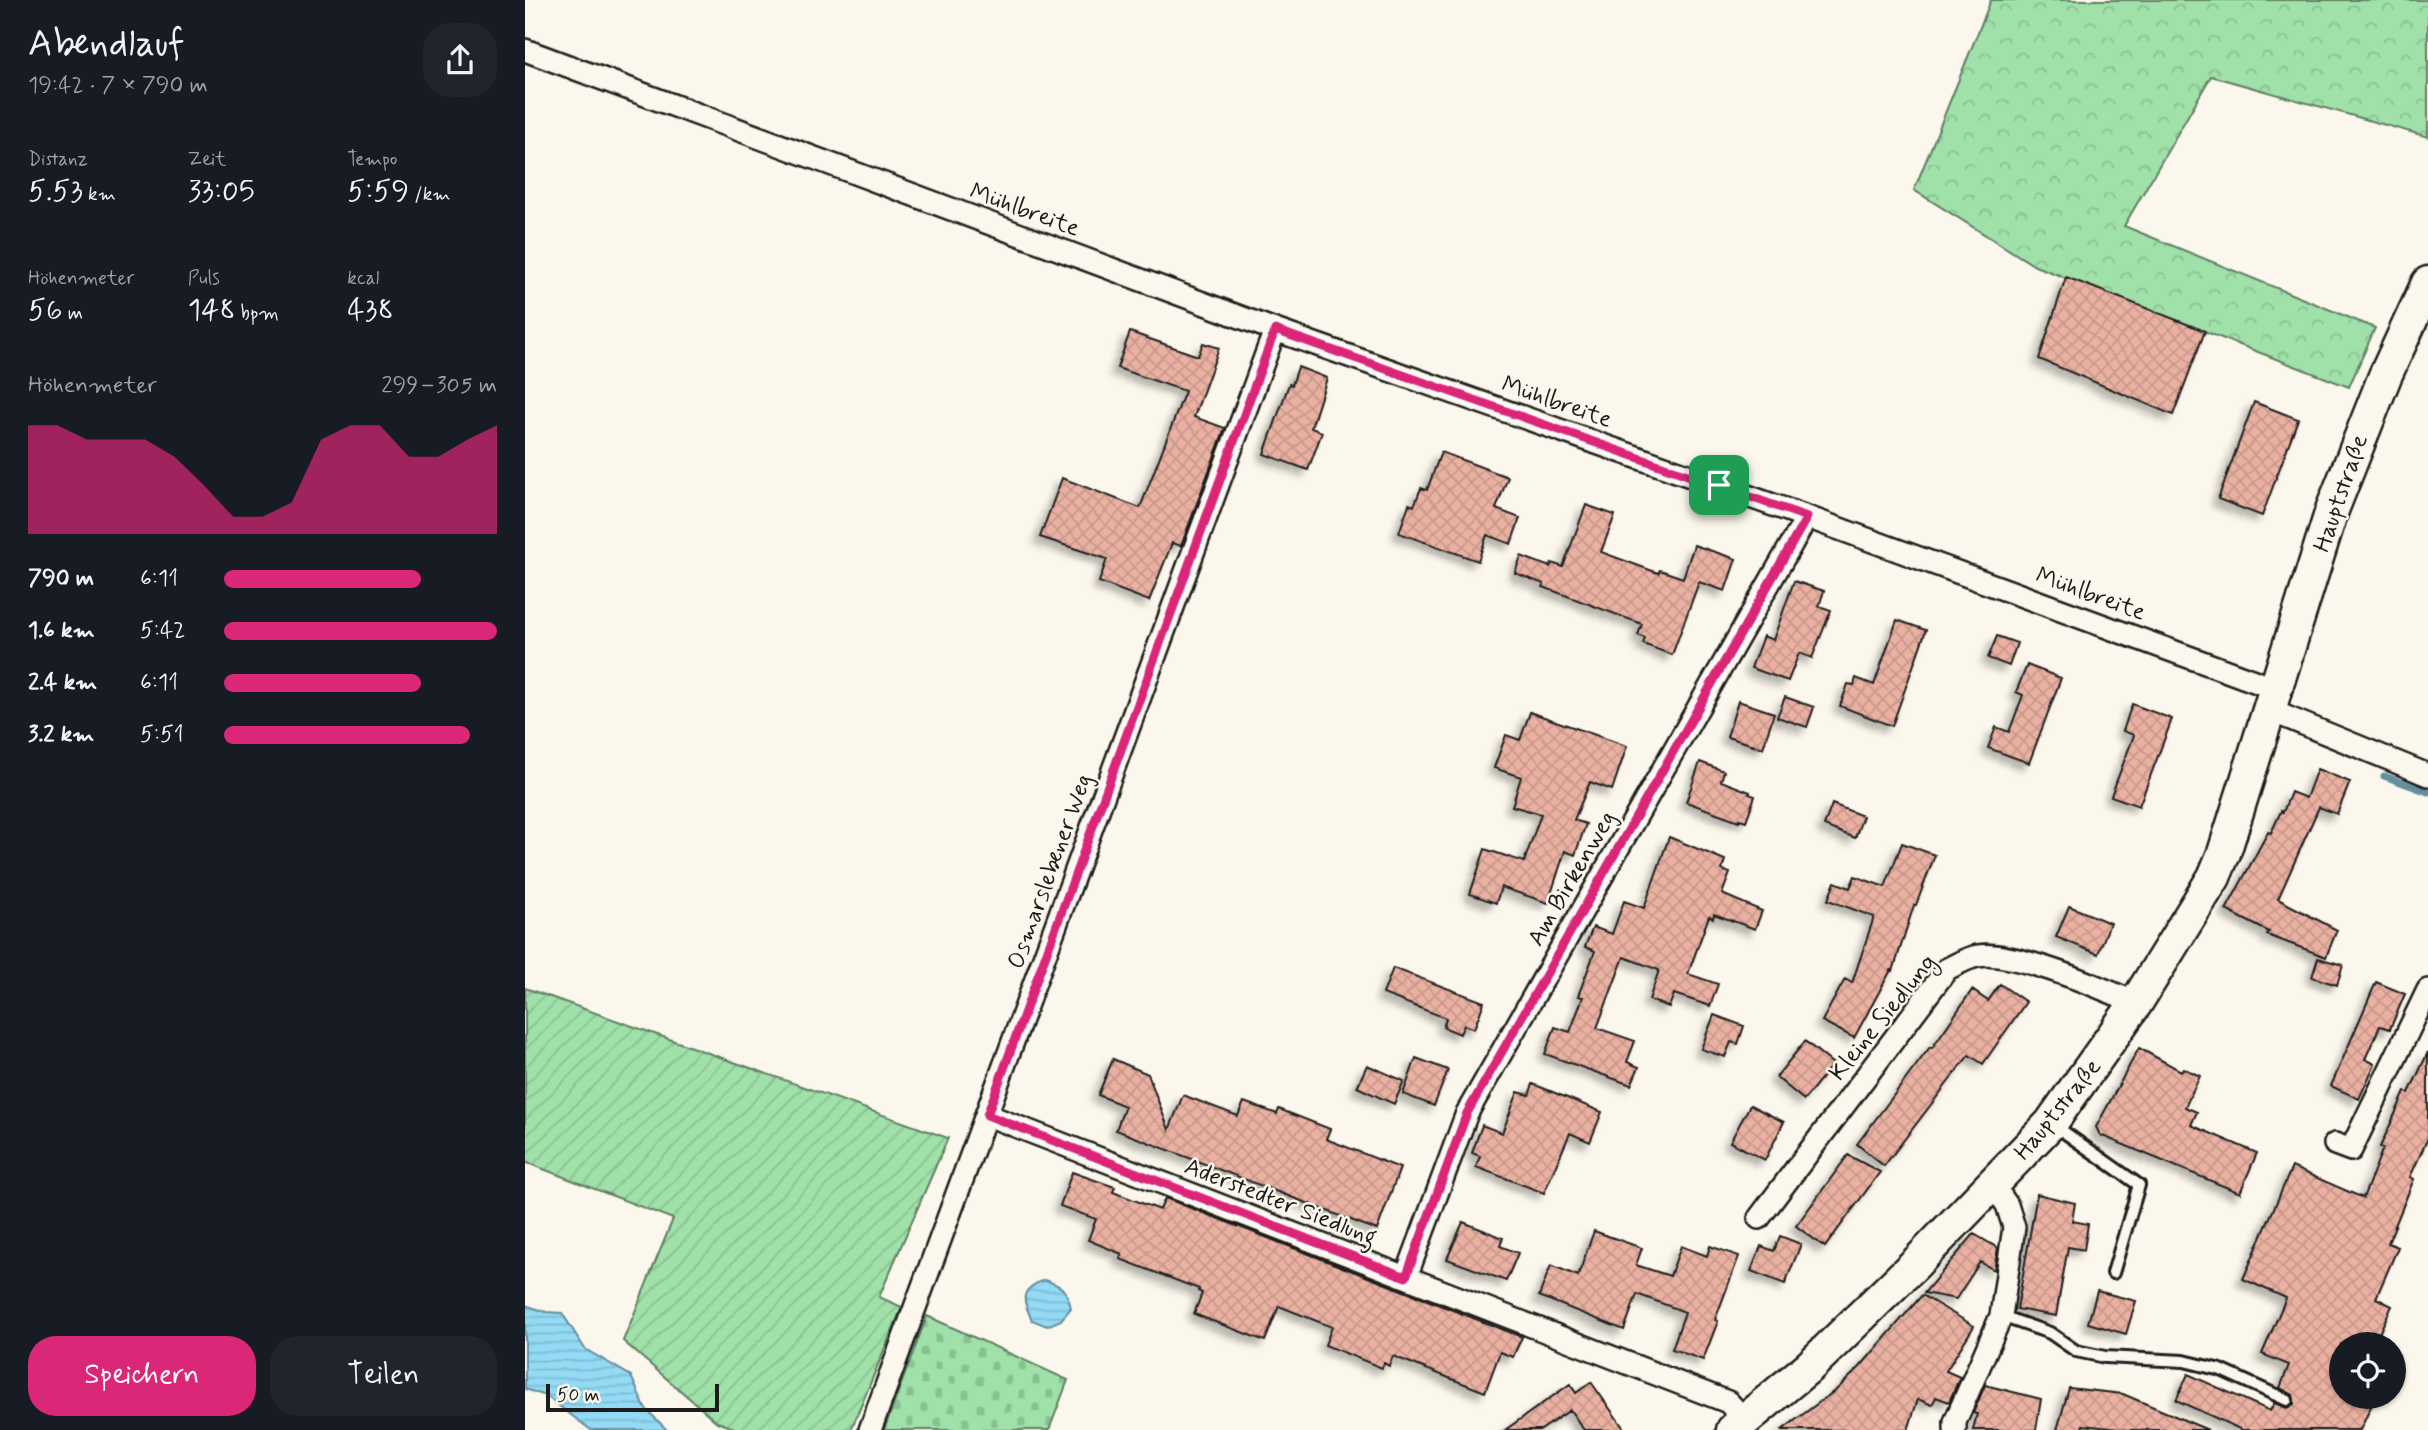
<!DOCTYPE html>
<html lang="de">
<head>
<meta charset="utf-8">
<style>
  body { margin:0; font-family:Mynerve,sans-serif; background:#20242c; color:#f1f3f6; height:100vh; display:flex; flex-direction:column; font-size:26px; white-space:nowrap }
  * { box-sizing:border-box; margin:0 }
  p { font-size:23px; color:#9ea1a6 }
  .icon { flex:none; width:38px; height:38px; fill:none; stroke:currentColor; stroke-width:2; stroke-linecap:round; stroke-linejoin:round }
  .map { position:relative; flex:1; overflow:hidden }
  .sheet { display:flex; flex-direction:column; background:#171b24; width:525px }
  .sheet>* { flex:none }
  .controls { position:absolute; left:1804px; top:1332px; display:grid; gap:14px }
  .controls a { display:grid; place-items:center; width:77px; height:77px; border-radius:50%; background:#171b24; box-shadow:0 2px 5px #0004; font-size:35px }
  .scale { position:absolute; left:21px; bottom:18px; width:173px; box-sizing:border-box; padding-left:7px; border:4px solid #1c1c1c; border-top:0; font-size:19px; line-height:24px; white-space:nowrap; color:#1c1c1c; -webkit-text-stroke:5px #fbf7ec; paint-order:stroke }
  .pin { position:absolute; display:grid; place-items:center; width:60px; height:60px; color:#fff; margin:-30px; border-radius:14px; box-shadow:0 4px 10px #0006 }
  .round { display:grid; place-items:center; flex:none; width:74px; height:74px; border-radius:28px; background:#20242c }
  .summary { display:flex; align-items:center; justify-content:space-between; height:119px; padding:0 28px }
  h1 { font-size:38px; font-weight:600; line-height:52px }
  .figures { display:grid; grid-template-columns:repeat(3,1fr); gap:10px; height:119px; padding:7px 28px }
  .figures div { display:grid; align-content:center }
  .figures b { font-size:30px; font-weight:600 }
  .figures small { font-size:19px; font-weight:400 }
  .figures p { font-size:19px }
  .chart { height:196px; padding:14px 28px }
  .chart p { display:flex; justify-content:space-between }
  .chart svg { width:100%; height:126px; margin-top:7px; fill:#db2777; opacity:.7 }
  .action { display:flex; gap:14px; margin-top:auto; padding:14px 28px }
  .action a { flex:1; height:80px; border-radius:28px; background:#db2777; color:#fff; font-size:28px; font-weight:600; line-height:80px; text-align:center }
  .action a+a { background:#20242c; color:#f1f3f6 }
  ul { padding:0 28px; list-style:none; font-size:23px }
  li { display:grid; grid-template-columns:112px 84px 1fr; align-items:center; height:52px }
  li i { height:18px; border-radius:9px; background:#db2777 }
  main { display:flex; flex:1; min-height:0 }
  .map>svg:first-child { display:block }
  .forest { fill:url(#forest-crowns); stroke:#5e7e62; stroke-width:2 }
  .cemetery { fill:url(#cemetery-stones); stroke:#5e7e62; stroke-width:2 }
  .garden { fill:url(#garden-furrows); stroke:#5e7e62; stroke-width:2 }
  .water { fill:url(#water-rules); stroke:#638e9e; stroke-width:2 }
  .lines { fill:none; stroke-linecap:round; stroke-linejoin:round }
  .stream { stroke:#638e9e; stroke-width:7 }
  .building { fill:url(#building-cross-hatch); stroke:#1c1c1c; stroke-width:2; filter:url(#shadow) }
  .lane-casing { stroke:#1c1c1c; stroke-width:16 }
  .street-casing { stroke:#1c1c1c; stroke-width:26 }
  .secondary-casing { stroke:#1c1c1c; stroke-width:37 }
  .lane { stroke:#fbf7ec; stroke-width:10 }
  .street { stroke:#fbf7ec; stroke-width:21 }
  .secondary { stroke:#fbf7ec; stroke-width:32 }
  .route-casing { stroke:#fff; stroke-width:14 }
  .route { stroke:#db2777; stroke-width:9 }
  .labels { text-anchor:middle; stroke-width:5; stroke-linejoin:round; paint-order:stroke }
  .street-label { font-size:24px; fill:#1c1c1c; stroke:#fbf7ec }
</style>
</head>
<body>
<main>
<section class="sheet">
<div class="summary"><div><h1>Abendlauf</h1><p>19:42 · 7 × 790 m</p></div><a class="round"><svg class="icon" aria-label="share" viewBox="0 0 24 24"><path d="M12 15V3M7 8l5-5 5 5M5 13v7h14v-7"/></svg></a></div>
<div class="figures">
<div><p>Distanz</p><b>5.53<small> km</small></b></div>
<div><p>Zeit</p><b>33:05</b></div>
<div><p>Tempo</p><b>5:59<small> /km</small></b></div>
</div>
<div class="figures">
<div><p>Höhenmeter</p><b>56<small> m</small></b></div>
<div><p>Puls</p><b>148<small> bpm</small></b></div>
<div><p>kcal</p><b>438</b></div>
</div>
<div class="chart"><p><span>Höhenmeter</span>299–305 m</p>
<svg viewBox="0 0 160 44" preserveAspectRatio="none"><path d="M0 44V6L10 6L20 11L30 11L40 11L50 17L60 27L70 38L80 38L90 33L100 11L110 6L120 6L130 17L140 17L150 11L160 6V44z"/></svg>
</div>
<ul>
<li><b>790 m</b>6:11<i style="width:72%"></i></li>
<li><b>1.6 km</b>5:42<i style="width:100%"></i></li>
<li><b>2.4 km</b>6:11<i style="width:72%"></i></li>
<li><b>3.2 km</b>5:51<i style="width:90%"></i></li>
</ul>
<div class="action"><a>Speichern</a><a>Teilen</a></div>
</section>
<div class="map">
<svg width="1903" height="1430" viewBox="0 0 1903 1430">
  <defs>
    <pattern id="forest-crowns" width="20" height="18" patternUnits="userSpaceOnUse" patternTransform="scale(1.75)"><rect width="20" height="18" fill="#a0e0a9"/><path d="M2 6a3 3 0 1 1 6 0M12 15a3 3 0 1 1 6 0" fill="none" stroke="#89c091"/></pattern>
    <pattern id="cemetery-stones" width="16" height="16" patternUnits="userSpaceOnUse" patternTransform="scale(1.75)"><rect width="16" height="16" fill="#a0e0a9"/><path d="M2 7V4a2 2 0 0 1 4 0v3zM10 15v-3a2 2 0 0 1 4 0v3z" fill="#89c091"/></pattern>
    <pattern id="garden-furrows" width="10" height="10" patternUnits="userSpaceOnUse" patternTransform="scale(1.75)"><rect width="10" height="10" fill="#a0e0a9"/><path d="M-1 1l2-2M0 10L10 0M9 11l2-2" fill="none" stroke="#89c091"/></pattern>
    <pattern id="water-rules" width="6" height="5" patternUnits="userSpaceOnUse" patternTransform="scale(1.75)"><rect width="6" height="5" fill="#93daf5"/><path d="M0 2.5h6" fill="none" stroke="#7ebad1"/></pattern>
    <pattern id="building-cross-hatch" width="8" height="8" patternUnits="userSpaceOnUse" patternTransform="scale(1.75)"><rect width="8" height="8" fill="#eab1a2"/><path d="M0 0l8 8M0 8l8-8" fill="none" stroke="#c8988b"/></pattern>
    <filter id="shadow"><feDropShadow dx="-6" dy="6" stdDeviation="3.5" flood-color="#0004"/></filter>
  </defs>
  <rect width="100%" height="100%" fill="#fbf7ec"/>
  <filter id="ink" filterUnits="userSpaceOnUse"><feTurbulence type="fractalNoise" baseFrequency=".0143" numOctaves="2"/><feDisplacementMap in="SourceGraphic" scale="14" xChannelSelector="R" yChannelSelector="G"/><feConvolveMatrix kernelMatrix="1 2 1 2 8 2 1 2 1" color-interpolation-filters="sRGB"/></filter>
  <g filter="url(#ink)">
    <path class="forest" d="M 1466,0 L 1903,0 L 1903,137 L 1686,76 L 1599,226 L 1850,328 L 1824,387 L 1510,266 L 1389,190 Z"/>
    <path class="cemetery" d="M 402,1316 L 543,1380 L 524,1430 L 359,1430 Z"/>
    <path class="garden" d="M 0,988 L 423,1138 L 354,1297 L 377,1307 L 326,1430 L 215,1430 L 192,1422 L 98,1341 L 148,1219 L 0,1162 Z"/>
    <path class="water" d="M 519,1280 C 536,1285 542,1289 546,1308 L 536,1320 L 522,1326 L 507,1320 C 497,1299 494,1290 519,1280 Z
      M 0,1305 L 21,1312 L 37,1313 L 60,1349 L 106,1376 L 120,1408 L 142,1430 L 66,1430 L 21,1396 L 0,1389 Z"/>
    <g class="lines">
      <path class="stream" d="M 1859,776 L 1903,792"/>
    </g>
    <path class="building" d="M 1541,277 L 1680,331 L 1648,415 L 1514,359 Z
      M 605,332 L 673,356 L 678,343 L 694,348 L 669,417 L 700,428 L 656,546 L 647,543 L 624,601 L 574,582 L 582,559 L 515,537 L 537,478 L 615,508 L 660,391 L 592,368 Z
      M 773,367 L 802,378 L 786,428 L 797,432 L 783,470 L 739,454 L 764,384 L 767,385 Z
      M 1729,402 L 1773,419 L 1737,516 L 1693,499 Z
      M 916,452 L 983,477 L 971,509 L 995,518 L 986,544 L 962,535 L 953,561 L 874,533 L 884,504 L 889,506 L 896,488 L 902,490 Z
      M 1061,505 L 1090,515 L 1076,552 L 1133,573 L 1135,570 L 1158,578 L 1169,545 L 1211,559 L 1200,591 L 1174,582 L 1147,655 L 1118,644 L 1120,638 L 1113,635 L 1117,624 L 1018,587 L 1019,584 L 990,573 L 996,556 L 1025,567 L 1027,563 L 1038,567 Z
      M 1269,581 L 1299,591 L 1294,606 L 1306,610 L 1287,658 L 1274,653 L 1263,681 L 1226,668 L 1238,636 L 1248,640 Z
      M 1372,620 L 1401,630 L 1367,726 L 1315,706 L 1323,684 L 1329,685 L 1331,678 L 1349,685 Z
      M 1472,636 L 1492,643 L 1484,666 L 1463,658 Z
      M 1502,665 L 1536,678 L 1504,763 L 1463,748 L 1471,727 L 1484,732 L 1498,695 L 1491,692 Z
      M 1260,697 L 1289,707 L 1282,727 L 1252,717 Z
      M 1213,701 L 1249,713 L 1238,748 L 1202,737 Z
      M 1607,704 L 1647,719 L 1614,806 L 1586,796 L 1609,735 L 1598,731 Z
      M 1005,712 L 1102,746 L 1087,790 L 1065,782 L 1049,820 L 1061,824 L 1050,855 L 1040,851 L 1023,903 L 976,887 L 971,903 L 945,894 L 960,849 L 999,862 L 1016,814 L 987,806 L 996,777 L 969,768 L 981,735 L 995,740 Z
      M 1175,762 L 1199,771 L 1196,781 L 1225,792 L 1224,794 L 1230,796 L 1221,821 L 1215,819 L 1214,821 L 1161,802 Z
      M 1792,769 L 1825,782 L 1812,814 L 1794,807 L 1753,899 L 1812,930 L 1801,957 L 1742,935 L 1744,932 L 1701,910 L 1743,832 L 1746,833 L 1756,811 L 1758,812 L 1766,792 L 1781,798 Z
      M 1307,804 L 1338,816 L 1330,838 L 1299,826 Z
      M 1144,837 L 1200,860 L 1197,870 L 1205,873 L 1197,894 L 1237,911 L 1230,929 L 1189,914 L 1188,918 L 1184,916 L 1163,974 L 1193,984 L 1185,1006 L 1149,994 L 1144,1007 L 1124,1000 L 1134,970 L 1099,957 L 1072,1028 L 1110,1041 L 1102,1062 L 1114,1067 L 1106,1085 L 1020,1054 L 1030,1027 L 1045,1032 L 1058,997 L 1053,996 L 1070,951 L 1060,947 L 1068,927 L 1087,934 L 1099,901 L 1119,908 Z
      M 1377,843 L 1410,855 L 1391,905 L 1389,905 L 1368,971 L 1366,970 L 1329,1038 L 1297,1021 L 1320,979 L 1327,983 L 1349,917 L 1303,900 L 1310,882 L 1325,888 L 1330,876 L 1360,887 Z
      M 1544,906 L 1585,923 L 1573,954 L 1531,937 Z
      M 1793,958 L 1818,965 L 1812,985 L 1787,977 Z
      M 868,968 L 959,1002 L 949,1029 L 939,1025 L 935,1034 L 918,1027 L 921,1018 L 858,994 Z
      M 1851,982 L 1880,994 L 1865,1029 L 1855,1026 L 1840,1059 L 1850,1064 L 1834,1099 L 1806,1086 Z
      M 1475,984 L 1501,1002 L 1458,1064 L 1444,1055 L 1359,1166 L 1332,1144 L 1405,1047 L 1407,1048 L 1447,990 L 1463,1001 Z
      M 1189,1015 L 1219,1026 L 1213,1044 L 1206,1042 L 1200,1057 L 1176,1049 Z
      M 1280,1041 L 1308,1064 L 1279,1100 L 1251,1077 Z
      M 1614,1048 L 1656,1071 L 1658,1068 L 1675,1076 L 1660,1107 L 1672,1112 L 1666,1125 L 1732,1153 L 1715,1193 L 1575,1135 L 1571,1127 Z
      M 1903,1052 L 1903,1138 L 1885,1177 L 1889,1179 L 1863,1243 L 1873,1247 L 1851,1298 L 1867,1306 L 1849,1344 L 1816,1344 L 1816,1396 L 1851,1396 L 1835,1430 L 1717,1430 L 1651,1400 L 1663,1374 L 1745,1411 L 1749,1403 L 1762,1408 L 1769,1404 L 1768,1395 L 1755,1388 L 1764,1365 L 1737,1354 L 1761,1298 L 1718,1279 L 1767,1167 L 1838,1198 L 1858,1148 L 1855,1147 L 1880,1092 L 1884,1093 Z
      M 891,1058 L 923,1070 L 909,1106 L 878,1094 Z
      M 588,1059 L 623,1074 L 644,1130 L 658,1095 L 713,1116 L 719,1102 L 752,1114 L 754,1109 L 805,1129 L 801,1139 L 875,1168 L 852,1230 L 591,1130 L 600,1106 L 573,1095 Z
      M 842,1065 L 879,1081 L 869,1104 L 832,1087 Z
      M 1008,1084 L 1077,1112 L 1065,1142 L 1045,1133 L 1019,1193 L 951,1167 L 955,1156 L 947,1153 L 957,1125 L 977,1133 L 993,1092 L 1004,1095 Z
      M 1225,1105 L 1259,1122 L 1240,1160 L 1205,1142 Z
      M 1323,1155 L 1355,1172 L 1300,1247 L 1271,1226 Z
      M 547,1172 L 590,1187 L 588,1192 L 635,1210 L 640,1198 L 997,1337 L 988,1357 L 975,1352 L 960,1392 L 868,1356 L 864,1366 L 859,1363 L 857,1368 L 800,1345 L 807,1327 L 754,1306 L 740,1341 L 669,1314 L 677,1293 L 673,1291 L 674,1289 L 595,1259 L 597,1254 L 563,1240 L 571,1219 L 535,1206 Z
      M 1512,1194 L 1550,1203 L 1547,1221 L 1563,1224 L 1559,1250 L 1543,1247 L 1531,1316 L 1492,1309 Z
      M 938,1222 L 978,1238 L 975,1246 L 993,1253 L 981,1281 L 922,1259 Z
      M 1069,1231 L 1117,1248 L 1111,1265 L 1145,1276 L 1156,1246 L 1182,1256 L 1185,1246 L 1214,1256 L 1190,1320 L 1193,1321 L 1178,1360 L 1147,1349 L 1160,1312 L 1112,1294 L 1099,1330 L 1014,1296 L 1026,1265 L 1053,1276 Z
      M 1449,1234 L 1473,1248 L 1469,1270 L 1455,1262 L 1431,1299 L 1399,1293 Z
      M 1255,1236 L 1276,1244 L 1260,1284 L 1226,1271 L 1236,1246 L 1249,1251 Z
      M 1572,1291 L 1611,1301 L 1601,1334 L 1563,1323 Z
      M 1397,1295 L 1449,1326 L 1421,1371 L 1435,1377 L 1424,1402 L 1411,1397 L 1407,1405 L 1393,1399 L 1383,1430 L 1257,1430 L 1312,1389 L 1335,1367 Z
      M 1066,1382 L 1100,1430 L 1059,1430 L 1045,1410 L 1016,1430 L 980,1430 L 1045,1384 L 1051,1393 Z
      M 1460,1385 L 1516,1399 L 1511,1430 L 1448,1430 L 1452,1414 L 1448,1413 Z
      M 1544,1388 L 1598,1394 L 1683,1430 L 1603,1430 L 1558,1425 L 1557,1430 L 1532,1430 Z"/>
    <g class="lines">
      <defs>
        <path id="lane" d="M 1529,1125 L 1614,1185 L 1588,1273
          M 1476,1316 L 1525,1333 L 1551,1351 L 1580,1357 L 1659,1361 L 1696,1370 L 1762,1400"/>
        <path id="street" d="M 0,50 L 750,330 L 1282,517 L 1751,689
          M 1744,710 L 1903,775
          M 462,1115 L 1203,1402 L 1221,1421
          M 1810,1144 L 1826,1150 L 1903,990
          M 1234,1218 L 1422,969 C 1431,965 1443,957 1453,956 C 1487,950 1577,988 1611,1003
          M 881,1277 L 942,1113 L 1282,517
          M 345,1430 L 750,330
          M 1430,1430 L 1430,1422 L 1476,1316 L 1489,1227 L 1482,1205 L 1468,1185"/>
        <path id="secondary" d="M 1208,1430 L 1285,1366 L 1391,1263 L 1526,1123 L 1611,1003 L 1689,877 L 1699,853 L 1807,510 L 1860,376 L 1903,283"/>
      </defs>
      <use href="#lane" class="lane-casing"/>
      <use href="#street" class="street-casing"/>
      <use href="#secondary" class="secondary-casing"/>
      <use href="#lane" class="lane"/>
      <use href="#street" class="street"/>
      <use href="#secondary" class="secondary"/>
    </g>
  </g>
  <g class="lines" filter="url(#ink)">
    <defs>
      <path id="route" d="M 750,330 L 1282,517 L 942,1113 L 881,1277 L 462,1115 Z"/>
    </defs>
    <use href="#route" class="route-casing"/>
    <use href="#route" class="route"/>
  </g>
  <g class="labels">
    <g class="street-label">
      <text transform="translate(500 209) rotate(20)" y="8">Mühlbreite</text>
      <text transform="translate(1032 401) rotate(19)" y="8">Mühlbreite</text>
      <text transform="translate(1815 493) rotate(-71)" y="8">Hauptstraße</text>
      <text transform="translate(1566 593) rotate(20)" y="8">Mühlbreite</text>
      <text transform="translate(524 871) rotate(-70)" y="8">Osmarslebener Weg</text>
      <text transform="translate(1046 878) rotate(-60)" y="8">Am Birkenweg</text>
      <text transform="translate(1357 1017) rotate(-51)" y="8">Kleine Siedlung</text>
      <text transform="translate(1532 1109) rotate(-51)" y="8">Hauptstraße</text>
      <text transform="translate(756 1201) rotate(21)" y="8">Aderstedter Siedlung</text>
    </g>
  </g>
</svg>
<div class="controls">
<a><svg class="icon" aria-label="locate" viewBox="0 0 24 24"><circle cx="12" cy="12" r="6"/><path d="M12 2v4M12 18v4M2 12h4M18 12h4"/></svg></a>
</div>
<div class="scale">50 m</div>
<div class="pin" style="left:1194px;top:485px;background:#1e9e55"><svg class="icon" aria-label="arrive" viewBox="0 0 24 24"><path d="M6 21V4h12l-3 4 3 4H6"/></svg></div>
</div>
</main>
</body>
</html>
